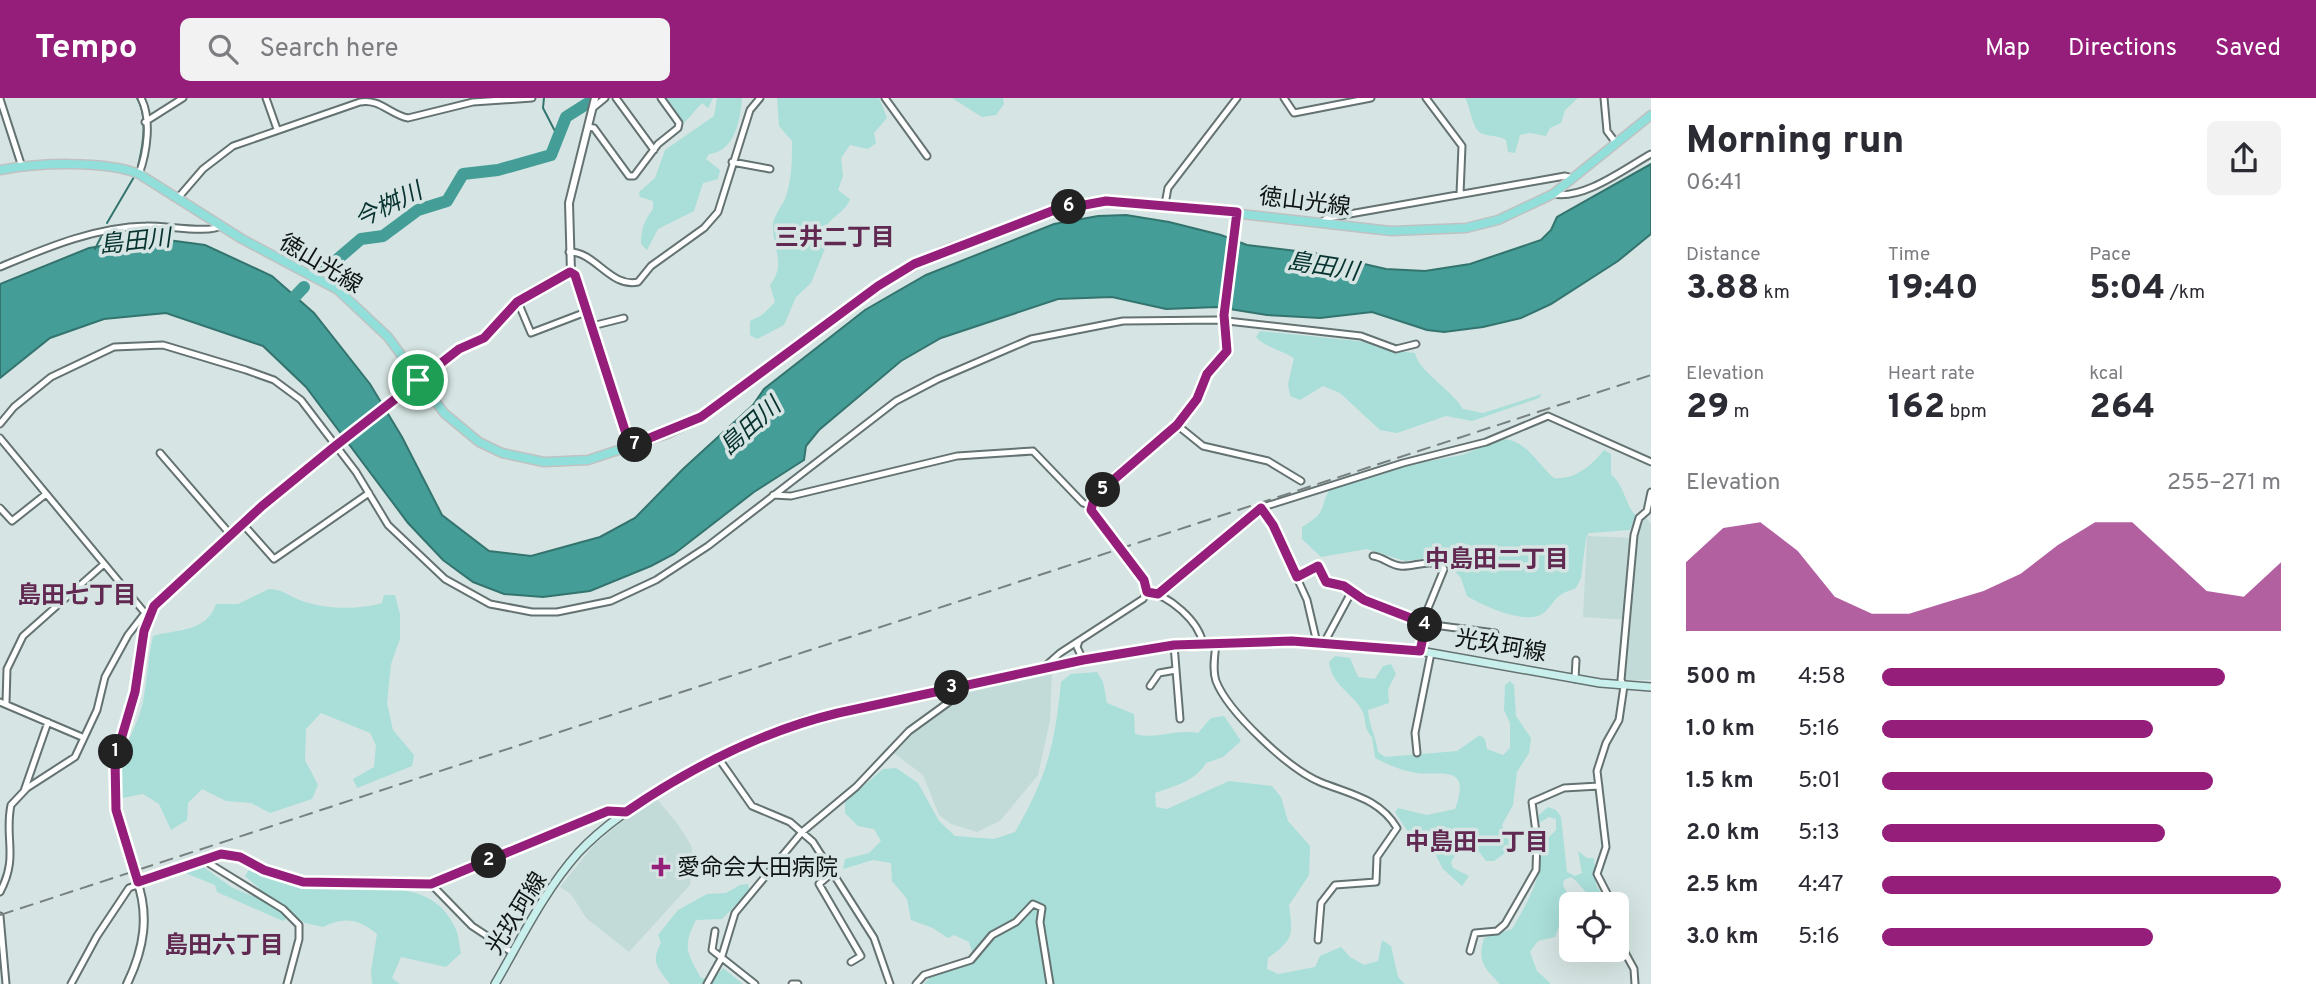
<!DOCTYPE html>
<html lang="en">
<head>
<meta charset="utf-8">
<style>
  body { margin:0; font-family:Overpass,"Noto Sans JP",sans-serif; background:#f2f2f3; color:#2b2b33; height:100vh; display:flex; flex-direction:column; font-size:26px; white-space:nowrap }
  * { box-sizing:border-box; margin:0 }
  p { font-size:23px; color:#7c7c81 }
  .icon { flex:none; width:38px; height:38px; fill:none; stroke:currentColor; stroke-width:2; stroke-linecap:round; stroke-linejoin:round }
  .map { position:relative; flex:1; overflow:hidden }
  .drawer { display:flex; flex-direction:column; background:#fff; width:665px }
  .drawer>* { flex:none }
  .buttons { position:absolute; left:1559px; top:794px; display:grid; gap:14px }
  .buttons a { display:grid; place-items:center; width:70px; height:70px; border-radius:10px; background:#fff; box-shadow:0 7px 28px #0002; font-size:35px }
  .pin { position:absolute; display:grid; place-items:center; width:60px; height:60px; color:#fff; margin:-30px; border:4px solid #fff; border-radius:50%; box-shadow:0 2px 7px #0007 }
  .km { position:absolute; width:35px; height:35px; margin:-18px; border-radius:50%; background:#222; color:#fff; font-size:19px; line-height:35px; text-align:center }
  .round { display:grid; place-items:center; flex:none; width:74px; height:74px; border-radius:10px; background:#f2f2f3 }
  .summary { display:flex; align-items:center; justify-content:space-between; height:119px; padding:0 35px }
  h1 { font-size:38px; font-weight:800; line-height:52px }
  .figures { display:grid; grid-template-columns:repeat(3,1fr); gap:10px; height:119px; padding:7px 35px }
  .figures div { display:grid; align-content:center }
  .figures b { font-size:35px; font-weight:800 }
  .figures small { font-size:19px; font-weight:400 }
  .figures p { font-size:19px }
  .chart { height:196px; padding:14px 35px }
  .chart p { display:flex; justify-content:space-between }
  .chart svg { width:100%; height:126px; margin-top:7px; fill:#941e7a; opacity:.7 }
  ul { padding:0 35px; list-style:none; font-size:23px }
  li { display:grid; grid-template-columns:112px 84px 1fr; align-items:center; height:52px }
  li i { height:18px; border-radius:9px; background:#941e7a }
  header { display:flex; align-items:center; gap:42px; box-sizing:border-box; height:98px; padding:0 35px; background:#941e7a; color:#fff }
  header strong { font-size:33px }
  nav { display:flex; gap:38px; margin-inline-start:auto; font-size:24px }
  .search { width:490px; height:63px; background:#f2f2f3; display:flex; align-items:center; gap:18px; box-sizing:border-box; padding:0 24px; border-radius:10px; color:#7c7c81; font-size:26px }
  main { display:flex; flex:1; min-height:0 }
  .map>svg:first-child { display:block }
  .built { fill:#c2dbd9 }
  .green { fill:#a9ded9 }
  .water { fill:#449d96; stroke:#34746f; stroke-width:2 }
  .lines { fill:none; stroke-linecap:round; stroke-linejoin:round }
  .stream { stroke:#34746f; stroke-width:2 }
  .river { stroke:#449d96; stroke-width:12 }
  .minor-casing { stroke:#647271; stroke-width:9 }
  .tertiary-casing { stroke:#647271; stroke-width:10 }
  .secondary-casing { stroke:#647271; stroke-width:10 }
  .primary-casing { stroke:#c0c2c2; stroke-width:11 }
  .minor { stroke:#fff; stroke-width:5 }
  .tertiary { stroke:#fff; stroke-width:6 }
  .secondary { stroke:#c8efec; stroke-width:7 }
  .primary { stroke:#90dfda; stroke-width:8 }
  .rail { stroke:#778180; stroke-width:2; stroke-dasharray:14 7; stroke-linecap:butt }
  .tertiary-bridge-casing { stroke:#647271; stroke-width:10; stroke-linecap:butt }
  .tertiary-bridge { stroke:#fff; stroke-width:6 }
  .route-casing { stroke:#fff; stroke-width:14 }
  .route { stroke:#941e7a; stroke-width:9 }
  .poi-dot { fill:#941e7a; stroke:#d6e5e3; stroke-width:2.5 }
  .labels { text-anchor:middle; stroke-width:7; stroke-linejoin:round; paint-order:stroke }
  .street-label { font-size:23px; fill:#0e1313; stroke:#d6e5e3 }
  .poi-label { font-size:23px; fill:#0e1313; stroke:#d6e5e3; text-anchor:start }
  .water-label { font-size:24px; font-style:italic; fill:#063230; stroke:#d6e5e3 }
  .neighbourhood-label { font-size:24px; font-weight:bold; fill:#612852; stroke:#d6e5e3 }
</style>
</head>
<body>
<header>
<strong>Tempo</strong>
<div class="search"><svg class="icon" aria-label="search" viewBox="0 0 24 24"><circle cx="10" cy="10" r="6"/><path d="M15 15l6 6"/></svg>Search here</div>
<nav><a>Map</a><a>Directions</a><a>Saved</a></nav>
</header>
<main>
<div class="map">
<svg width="1651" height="886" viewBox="0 0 1651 886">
  <rect width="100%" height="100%" fill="#d6e5e3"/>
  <path class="built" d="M 1644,417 L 1651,426 L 1651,582 L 1626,582 L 1623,576 L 1629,522 L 1583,519 L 1587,438 L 1637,440 Z
    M 1052,575 L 1050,622 L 1038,677 L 1000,723 L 977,734 L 951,726 L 939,717 L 923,677 L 891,653 L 909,635 L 952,602 L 979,591 Z
    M 656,700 L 677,725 L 691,747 L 694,761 L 690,787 L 629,854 L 586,820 L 571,796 L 560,789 L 593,748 L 632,715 Z"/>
  <path class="green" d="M 665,0 L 713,0 L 708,10 L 702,5 L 684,25 Z
    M 717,0 L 742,0 C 740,23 735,53 709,56 L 706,61 L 720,72 L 718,81 L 703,85 L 694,113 L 658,131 L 647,152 L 641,146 C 641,131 644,123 653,111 L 653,103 L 640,99 L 639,94 L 655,80 L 665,52 L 714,18 Z
    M 777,0 L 879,0 L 887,20 L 874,35 L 876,45 L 868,51 L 850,47 L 841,60 L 843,78 L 838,92 L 850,101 C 845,117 826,118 821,141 L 826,148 L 811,185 L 796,199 L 784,227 L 757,241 L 750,237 L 750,223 L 762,217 L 775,204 L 770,187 C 787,166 772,150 773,126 C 774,118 781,109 785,101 C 792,83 792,62 792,43 L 779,28 Z
    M 952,0 L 1003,0 L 1004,6 L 996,17 L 982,19 Z
    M 1465,0 L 1578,0 L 1565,12 L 1561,25 L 1550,30 L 1546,38 L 1530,35 L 1520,37 L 1515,55 L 1508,54 L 1506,42 C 1498,37 1492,39 1483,36 C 1472,33 1471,10 1465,0 Z
    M 1260,233 L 1367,244 L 1387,252 L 1415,255 C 1418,273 1451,291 1463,311 L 1483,315 L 1542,296 L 1539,300 L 1472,323 L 1446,318 L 1397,335 L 1380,332 L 1340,295 L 1323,288 L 1300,302 L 1290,298 L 1288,286 L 1294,260 C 1283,253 1265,249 1256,239 Z
    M 1502,341 C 1527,342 1536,365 1554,380 C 1575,382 1591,368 1604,352 L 1611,356 L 1611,376 C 1626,390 1624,405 1636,418 L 1630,432 L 1589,435 L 1586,440 L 1581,480 L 1576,490 C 1555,498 1559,498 1546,513 C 1530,530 1484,508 1467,498 L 1461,480 L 1445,463 L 1427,460 L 1405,463 L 1367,451 L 1321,459 L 1302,441 L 1302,429 C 1329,413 1318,411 1330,391 L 1418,365 L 1462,357 Z
    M 269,491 C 284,491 291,500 305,504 C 327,511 360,512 382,505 L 384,497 L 395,497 L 400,516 L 400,541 L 391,566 L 387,605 L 393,632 L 414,657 L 412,668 L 357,690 L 353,681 L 374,669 L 376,647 L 370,635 L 321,615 L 306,631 L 305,662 L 318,687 L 312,701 L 270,715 L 251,705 L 226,703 L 202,691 L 188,705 L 187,722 L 171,732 L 159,706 L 143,696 L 123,700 C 110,665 136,636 143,604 C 147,582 148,560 153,538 C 175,531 207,535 216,506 L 238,506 Z
    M 1335,558 L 1350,560 L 1358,579 L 1375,581 L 1383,568 L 1391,566 L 1396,576 L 1388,591 L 1389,605 L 1368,612 C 1369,628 1376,638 1378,654 L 1385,659 L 1457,653 L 1480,637 L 1485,641 L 1487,651 L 1503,657 L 1510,650 L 1510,625 L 1504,612 L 1505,587 L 1510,583 L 1514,587 L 1516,618 L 1531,640 L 1529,655 L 1517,674 L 1513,707 L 1502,727 L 1506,737 L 1513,741 L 1512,750 L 1494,763 L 1486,763 L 1480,755 L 1458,753 L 1451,764 L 1453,770 L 1469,778 L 1462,788 L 1443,771 L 1432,750 L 1410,737 L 1395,714 L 1398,710 L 1427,717 L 1455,711 C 1472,665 1441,678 1417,675 C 1402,673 1389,667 1375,660 L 1372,639 C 1362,629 1368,620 1360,609 C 1348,592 1332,586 1329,564 Z
    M 1097,574 L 1103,584 L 1107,605 L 1134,616 L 1135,636 C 1158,642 1173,631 1198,635 L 1211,620 L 1224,618 L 1241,643 L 1223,659 L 1206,665 C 1196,683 1174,688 1155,695 L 1156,709 L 1167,711 L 1229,683 L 1272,688 L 1281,699 L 1288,723 L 1310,748 L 1309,777 L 1289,807 C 1293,837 1294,841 1268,860 L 1267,871 L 1278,876 L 1315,869 L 1320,858 L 1341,849 L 1350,859 L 1364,867 L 1378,863 L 1382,842 L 1391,848 L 1398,879 L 1405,886 L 924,886 L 931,878 L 971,865 L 974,859 L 969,844 L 954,837 L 948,840 L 933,830 L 911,822 L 907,801 L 892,783 L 891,765 L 873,762 L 843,771 L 845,761 L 869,755 L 881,743 L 874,731 L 858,728 L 845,715 L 845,704 L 883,671 L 896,670 L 918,685 L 939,723 L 955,738 L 994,741 L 1015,734 C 1047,679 1055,647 1061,584 L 1071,576 Z
    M 1548,709 L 1556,712 L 1561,719 L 1567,774 L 1575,778 L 1582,775 L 1578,753 L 1587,760 L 1594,760 L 1596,787 L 1608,806 C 1592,808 1583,787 1571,779 L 1564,782 L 1563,788 L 1574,805 L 1571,817 L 1562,820 L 1555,839 L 1538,843 L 1530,854 L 1537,873 L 1551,886 L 1500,886 C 1484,870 1477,863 1484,840 L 1512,831 C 1526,807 1545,776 1540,748 L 1556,732 L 1556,721 L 1549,719 L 1539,725 L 1539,717 Z
    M 201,767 L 231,789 L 252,798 L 259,790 L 245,778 L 249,772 C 276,778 300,789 328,791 C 376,794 434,777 457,834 C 459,840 459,848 461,855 L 446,869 L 401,859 L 392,880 L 400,886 L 372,886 L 371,873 L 377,836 C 360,821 343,818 323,829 L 305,825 L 293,816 L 283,823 L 217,794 L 215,787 L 180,773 Z
    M 748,786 L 750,793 L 722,821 L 696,822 C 682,849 687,855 701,880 L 713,882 L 723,870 L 743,886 L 670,886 C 658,870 650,864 661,845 L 658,837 L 678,812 L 707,796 L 726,795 L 740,787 Z"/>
  <path class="water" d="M 1651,66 L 1651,136 L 1618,163 L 1551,206 L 1521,220 L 1483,229 L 1444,234 L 1427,232 L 1372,214 L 1320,220 L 1267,217 L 1217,209 L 1166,211 L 1112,199 L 1058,201 L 941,240 L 901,263 L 819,332 L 806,348 L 804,362 L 754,394 L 674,456 L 651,468 L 590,493 L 543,499 L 504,496 L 473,484 L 443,462 L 408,425 L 306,289 L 263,248 L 166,215 L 104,221 L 50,240 L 0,280 L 0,186 L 89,150 L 125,144 L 168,142 L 205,147 L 272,178 L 314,215 L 370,286 L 402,339 L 442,417 L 489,453 L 531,458 L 600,439 L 635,420 L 683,371 L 753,307 L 764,291 L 865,212 L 926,177 L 1054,126 L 1098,118 L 1126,117 L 1169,124 L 1221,137 L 1247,147 L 1321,156 L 1386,171 L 1425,173 L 1470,166 L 1541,142 L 1551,132 L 1557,119 Z"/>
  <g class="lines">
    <path class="stream" d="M 137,0 C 148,18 143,48 138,68
      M 544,0 L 543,10 L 558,39
      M 107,125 L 134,79
      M 95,151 L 101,139"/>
    <path class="river" d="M 326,171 L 361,141 L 383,138 L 418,112 L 447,103 L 463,76 L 498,72 L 551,57 L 566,19 L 596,0
      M 284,210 L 304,189"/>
    <defs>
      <path id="minor" d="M 266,0 L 277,31
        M 616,0 L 654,52
        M 885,0 L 927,58
        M 1284,0 L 1294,15 L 1371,0
        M 1426,0 L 1462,48 L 1460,96
        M 1604,0 L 1607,33 L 1616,45
        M 0,1 L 22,69
        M 594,9 L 605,0
        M 145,24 L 183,0
        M 588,29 L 594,30 L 629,78 L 634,78 L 658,46 L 678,30 L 679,25 L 661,0
        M 732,64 L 770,71
        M 139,76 C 147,55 152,21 141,0
        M 1553,96 C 1584,102 1624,71 1651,56
        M 178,100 L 203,71 L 233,48 L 360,4 C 379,0 391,17 408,20 L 473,4 L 532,0
        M 1165,106 L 1168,90 L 1237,0
        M 1321,125 L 1327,120 L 1565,78 L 1573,80
        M 569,154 C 595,153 610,190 638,184 L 651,168 L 704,130 L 718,114 L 750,12 L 760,0
        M 0,169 C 46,150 95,129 146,128 C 162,127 211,136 220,128
        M 571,174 L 575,177 L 630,348
        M 518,204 L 531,235 L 586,214
        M 592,228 L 624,220
        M 0,326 L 14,309 L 51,279 L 114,249 L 163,247 L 246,272 L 274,282 L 301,302 L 356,374 L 388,427 L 445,481 L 490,506 L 532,514 L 557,514 L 611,503 L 656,482 L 708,448 L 896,303 L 938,281 L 1031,241 L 1123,223 L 1218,222 L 1361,238 L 1396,251 L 1416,246
        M 1177,327 L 1203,348 L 1268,363 L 1301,383
        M 0,340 L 145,515
        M 160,355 L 230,436
        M 773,397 L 791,398 L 957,358 L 1033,353 L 1083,405 L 1092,408
        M 0,410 L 12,423 L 46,396
        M 1260,410 L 1273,427 L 1307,502 L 1317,545
        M 242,425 L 274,461 L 369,395
        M 1373,458 C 1383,459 1390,467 1400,468 C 1415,470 1431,458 1444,471 L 1422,525
        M 1297,479 L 1318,468 L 1326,483 L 1352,493
        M 1147,494 C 1169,497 1199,523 1203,546
        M 1158,496 L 1260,410 L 1403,365 L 1486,344 L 1548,318 L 1651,364
        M 1079,543 L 1077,549 L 1083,562
        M 1216,545 C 1215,557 1212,571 1216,583 C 1228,614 1289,671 1320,684 C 1349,696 1379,700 1397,730 L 1377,759 L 1376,784 L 1335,787 L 1321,805 L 1318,842
        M 1324,545 L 1352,493 L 1364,502 L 1426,526 L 1495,535
        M 1174,547 L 1180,621
        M 1420,553 L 1426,526
        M 1042,571 L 1060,555 L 1143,501 L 1147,494 L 1144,482 L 1091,412 C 1094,383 1159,347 1179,325 C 1197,306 1197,291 1208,273 C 1213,266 1221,261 1227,253 L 1224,217 L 1237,114
        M 1575,581 L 1576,562
        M 1150,588 L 1159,575 L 1176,572
        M 0,604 L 82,639
        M 6,605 L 7,571 L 23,538 L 104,466
        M 1417,655 L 1415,635 L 1431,555
        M 719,661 L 752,708 L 790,724 L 813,744 L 874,840 L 890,886
        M 24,693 L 48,624
        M 207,760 L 210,766 L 283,811 L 299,827 L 299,841 L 287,886
        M 834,773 L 819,786 L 861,858 L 851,864
        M 431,786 L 472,828 L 513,855
        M 0,794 C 19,759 4,740 11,707 L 27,690 L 75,659 L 97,612 L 105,579 L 128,537 L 145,515
        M 1613,807 L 1597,776 L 1606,749 L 1597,673 L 1606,645 L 1619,622 L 1624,588 L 1621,582 L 1634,437 L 1639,420 L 1647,413 L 1651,394
        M 0,818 L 6,886
        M 715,833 L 712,852 L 755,886
        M 1617,840 L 1634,871 L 1635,886
        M 1470,853 L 1475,835 L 1497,833 L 1505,826 L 1536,772 L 1537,742 L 1532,704 L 1564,690 L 1599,688
        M 71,886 L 97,838 L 129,790 L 207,760 L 231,756 L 264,772 L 303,784 L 431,786 L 608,713 L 626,714
        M 707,886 L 721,861 L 735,815 L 802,734 L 856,689 L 909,633 L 960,596 L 961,588
        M 792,886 L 798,886
        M 916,886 L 924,877 L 971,862 L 992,837 L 1016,824 L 1033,806 L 1042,810 L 1040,824 L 1050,886"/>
      <path id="tertiary" d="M 129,758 L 116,712 L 115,662 L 135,594 L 144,533 L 154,508 L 262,408 L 334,349 L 459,251 L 484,240 L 518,204 L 571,174 L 569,105 L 595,0
        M 127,886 C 144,851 150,817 136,780"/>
      <path id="secondary" d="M 495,886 C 520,843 544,793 578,755 C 627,702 734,647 802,623 L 1133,553 L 1246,543 L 1292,543 L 1420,553 L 1600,585 L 1651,589"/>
      <path id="primary" d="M 0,72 C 37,65 105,62 139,76 L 242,141 L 338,192 L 388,239 L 444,315 L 479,344 L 502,355 L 544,364 L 588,362 L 667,336 L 701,319 L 878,188 L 942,153 L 1052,113 L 1106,103 L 1135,104 L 1391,133 L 1466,130 L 1498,122 L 1553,96 L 1651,17"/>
    </defs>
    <use href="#minor" class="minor-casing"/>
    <use href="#tertiary" class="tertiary-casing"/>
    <use href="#secondary" class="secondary-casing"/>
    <use href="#primary" class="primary-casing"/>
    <use href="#minor" class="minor"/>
    <use href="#tertiary" class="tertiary"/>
    <use href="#secondary" class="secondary"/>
    <use href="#primary" class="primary"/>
    <path class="rail" d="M 0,817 L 1651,277"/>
    <defs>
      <path id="tertiary-bridge" d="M 129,758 L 136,780"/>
    </defs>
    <use href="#tertiary-bridge" class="tertiary-bridge-casing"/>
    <use href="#tertiary-bridge" class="tertiary-bridge"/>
  </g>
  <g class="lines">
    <defs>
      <path id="route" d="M 1106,103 L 1237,114 L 1224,217 L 1227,253 L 1207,276 L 1197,301 L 1177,327 L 1111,384 L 1094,401 L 1091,412 L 1144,482 L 1147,494 L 1158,496 L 1261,410 L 1273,427 L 1297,479 L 1318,468 L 1326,484 L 1344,488 L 1364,502 L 1426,526 L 1420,553 L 1292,543 L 1174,547 L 1083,562 L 838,615 C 763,633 690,670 626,714 L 608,713 L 431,786 L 303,784 L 264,772 L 240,759 L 221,756 L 138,784 L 116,712 L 115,662 L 135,594 L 144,533 L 154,508 L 262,408 L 334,349 L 459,251 L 484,240 L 517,204 L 570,174 L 575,177 L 630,348 L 701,319 L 878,188 L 914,166 L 1052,113 Z"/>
    </defs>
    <use href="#route" class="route-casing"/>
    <use href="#route" class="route"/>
  </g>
  <path class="poi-dot" d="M657.5 758.5h7v7h7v7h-7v7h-7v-7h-7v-7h7z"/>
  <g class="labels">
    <g class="street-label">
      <text transform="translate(1305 103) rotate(7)" y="8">徳山光線</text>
      <text transform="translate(321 165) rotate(31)" y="8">徳山光線</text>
      <text transform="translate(1501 547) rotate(10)" y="8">光玖珂線</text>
      <text transform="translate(516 815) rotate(-58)" y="8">光玖珂線</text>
    </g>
    <g class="poi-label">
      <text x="677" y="777">愛命会大田病院</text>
    </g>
    <g class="water-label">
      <text transform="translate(388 107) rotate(-26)" y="8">今桝川</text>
      <text transform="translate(135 143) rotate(-6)" y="8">島田川</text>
      <text transform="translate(1323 168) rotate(9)" y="8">島田川</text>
      <text transform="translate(750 328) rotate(-42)" y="8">島田川</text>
    </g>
    <g class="neighbourhood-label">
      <text x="835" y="147">三井二丁目</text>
      <text x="1497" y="469">中島田二丁目</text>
      <text x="77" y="505">島田七丁目</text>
      <text x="1477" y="752">中島田一丁目</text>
      <text x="224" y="855">島田六丁目</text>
    </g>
  </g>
</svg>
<div class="buttons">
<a><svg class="icon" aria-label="locate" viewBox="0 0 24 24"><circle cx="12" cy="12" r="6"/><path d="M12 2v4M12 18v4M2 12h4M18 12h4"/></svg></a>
</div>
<div class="pin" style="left:418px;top:282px;background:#1e9e55"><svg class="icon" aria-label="arrive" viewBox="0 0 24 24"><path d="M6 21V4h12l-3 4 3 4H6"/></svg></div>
<b class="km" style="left:116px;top:654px">1</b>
<b class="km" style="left:489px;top:763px">2</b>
<b class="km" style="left:952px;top:590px">3</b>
<b class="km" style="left:1425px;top:527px">4</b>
<b class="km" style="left:1103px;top:392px">5</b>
<b class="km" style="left:1069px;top:109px">6</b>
<b class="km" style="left:635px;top:347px">7</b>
</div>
<section class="drawer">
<div class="summary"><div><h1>Morning run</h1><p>06:41</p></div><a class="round"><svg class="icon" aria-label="share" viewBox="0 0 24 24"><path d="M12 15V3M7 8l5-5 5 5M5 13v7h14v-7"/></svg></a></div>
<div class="figures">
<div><p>Distance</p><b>3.88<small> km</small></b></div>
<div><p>Time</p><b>19:40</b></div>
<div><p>Pace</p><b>5:04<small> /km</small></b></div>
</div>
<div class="figures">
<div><p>Elevation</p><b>29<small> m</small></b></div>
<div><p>Heart rate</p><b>162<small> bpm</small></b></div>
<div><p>kcal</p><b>264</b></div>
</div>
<div class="chart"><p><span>Elevation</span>255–271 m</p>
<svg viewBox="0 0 160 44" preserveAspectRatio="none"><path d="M0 44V20L10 8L20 6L30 16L40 32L50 38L60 38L70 34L80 30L90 24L100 14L110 6L120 6L130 18L140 30L150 32L160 20V44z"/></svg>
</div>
<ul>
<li><b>500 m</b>4:58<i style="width:86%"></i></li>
<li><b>1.0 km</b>5:16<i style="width:68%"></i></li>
<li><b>1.5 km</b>5:01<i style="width:83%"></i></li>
<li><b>2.0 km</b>5:13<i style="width:71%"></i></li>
<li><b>2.5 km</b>4:47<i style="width:100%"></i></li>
<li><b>3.0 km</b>5:16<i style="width:68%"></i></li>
</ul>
</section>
</main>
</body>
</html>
